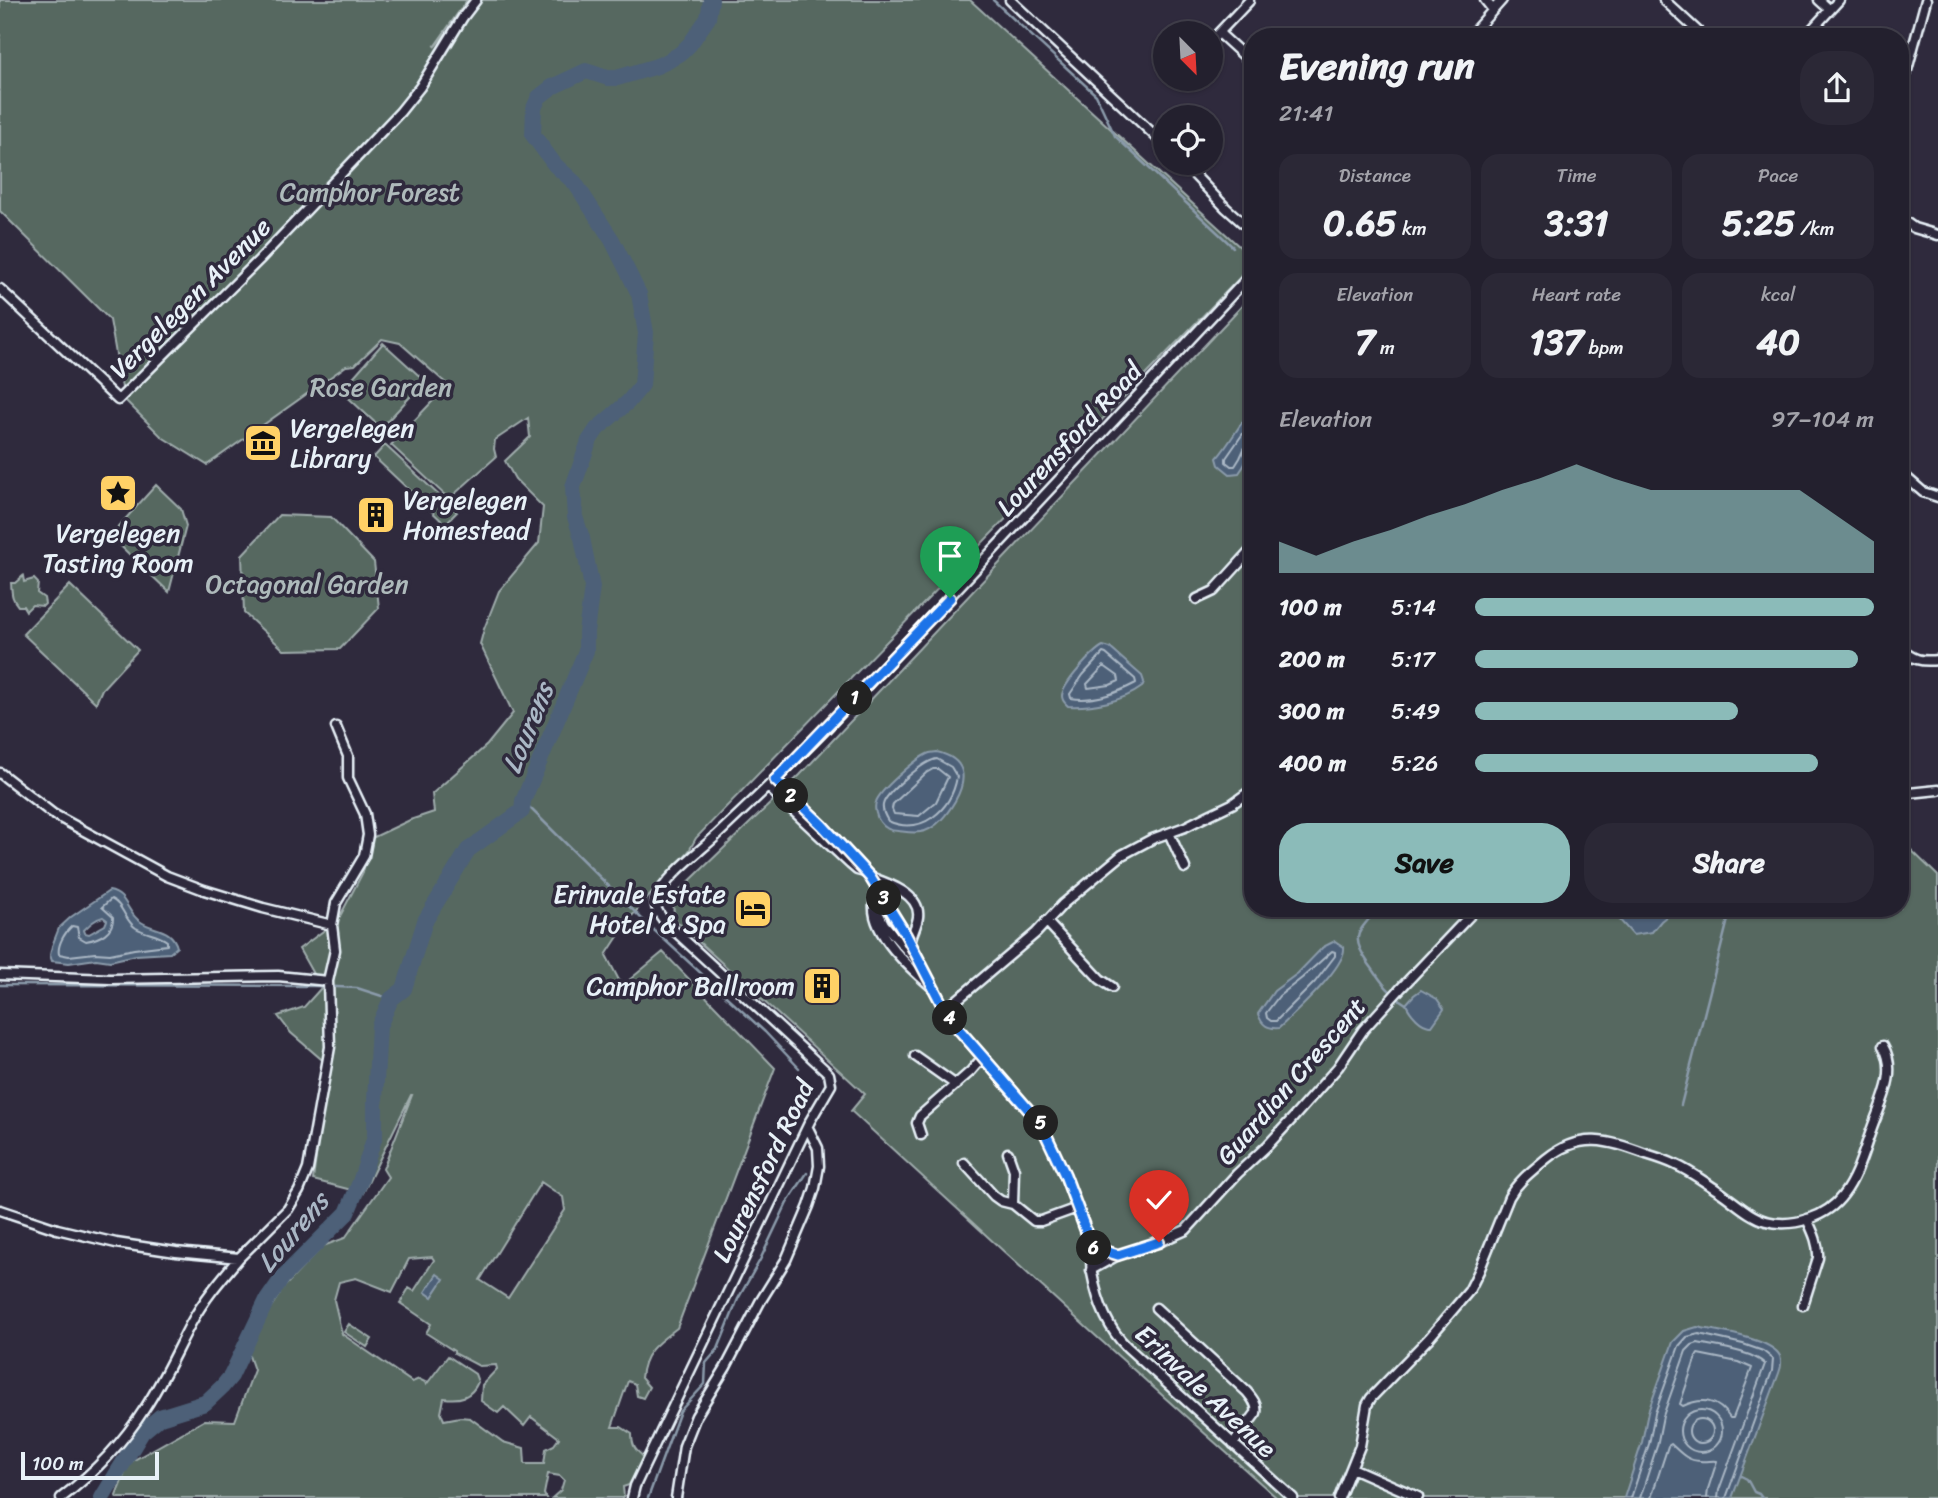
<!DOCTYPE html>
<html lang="en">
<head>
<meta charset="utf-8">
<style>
  body { margin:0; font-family:Sriracha,sans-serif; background:#2b2836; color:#f1f3f6; height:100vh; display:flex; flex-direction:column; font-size:26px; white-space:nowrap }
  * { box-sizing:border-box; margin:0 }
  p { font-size:23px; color:#a3a3aa }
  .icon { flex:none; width:38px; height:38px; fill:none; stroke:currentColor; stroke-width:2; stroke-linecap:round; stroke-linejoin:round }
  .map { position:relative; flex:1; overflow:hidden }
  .side { position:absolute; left:1244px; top:28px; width:665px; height:889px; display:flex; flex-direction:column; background:#23202e; border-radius:28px; box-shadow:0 2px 5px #0004,0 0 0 2px #403e4a }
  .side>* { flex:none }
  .needle { width:46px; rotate:156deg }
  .tools { position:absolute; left:1153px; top:21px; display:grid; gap:14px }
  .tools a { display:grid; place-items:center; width:70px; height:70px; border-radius:50%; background:#23202e; box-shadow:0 2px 5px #0004,0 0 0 2px #403e4a; font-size:35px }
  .scale { position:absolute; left:21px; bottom:18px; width:138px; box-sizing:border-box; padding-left:7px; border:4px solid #e8f1f8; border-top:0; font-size:19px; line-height:24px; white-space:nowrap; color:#e8f1f8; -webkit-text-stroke:5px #2f2a3d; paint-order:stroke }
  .pin { position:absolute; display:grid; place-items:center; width:60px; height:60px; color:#fff; margin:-72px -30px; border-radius:50% 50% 50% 0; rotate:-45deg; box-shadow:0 0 7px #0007 }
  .pin .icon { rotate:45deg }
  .km { position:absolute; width:35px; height:35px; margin:-18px; border-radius:50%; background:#222; color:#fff; font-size:19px; line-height:35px; text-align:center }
  .round { display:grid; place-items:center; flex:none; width:74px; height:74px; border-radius:28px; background:#2b2836 }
  .headline { display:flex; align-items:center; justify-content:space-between; height:119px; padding:0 35px }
  h1 { font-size:38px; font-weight:800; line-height:52px }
  .stats { display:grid; grid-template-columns:repeat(3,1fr); gap:10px; height:119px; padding:7px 35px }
  .stats div { display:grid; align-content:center; border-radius:18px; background:#2b2836; text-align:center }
  .stats b { font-size:35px; font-weight:800 }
  .stats small { font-size:19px; font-weight:400 }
  .stats p { font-size:19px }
  .chart { height:196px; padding:14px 35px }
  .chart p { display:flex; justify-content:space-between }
  .chart svg { width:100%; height:126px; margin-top:7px; fill:#8bbbb9; opacity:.7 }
  .primary-button { display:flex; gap:14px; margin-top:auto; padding:14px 35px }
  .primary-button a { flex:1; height:80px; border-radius:28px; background:#8bbbb9; color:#111; font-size:28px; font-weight:800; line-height:80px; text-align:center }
  .primary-button a+a { background:#2b2836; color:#f1f3f6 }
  ul { padding:0 35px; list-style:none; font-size:23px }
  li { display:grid; grid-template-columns:112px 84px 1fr; align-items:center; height:52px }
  li i { height:18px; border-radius:9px; background:#8bbbb9 }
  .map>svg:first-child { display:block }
  .green { fill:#566860; stroke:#9facac; stroke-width:2; fill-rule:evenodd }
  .water { fill:#4d6178; stroke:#8b9bab; stroke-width:2; fill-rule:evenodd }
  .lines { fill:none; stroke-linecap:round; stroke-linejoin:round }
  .shore { stroke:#aab7c5; stroke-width:2 }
  .stream { stroke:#8b9bab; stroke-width:2.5 }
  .river { stroke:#4d6178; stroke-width:16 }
  .minor-casing { stroke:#e8f1f8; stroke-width:13 }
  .minor { stroke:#2f2a3d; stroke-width:8 }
  .route-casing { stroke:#fff; stroke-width:14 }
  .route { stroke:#1a73e8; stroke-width:9 }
  .labels { text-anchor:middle; stroke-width:7; stroke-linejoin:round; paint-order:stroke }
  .park-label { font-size:26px; fill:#aebabb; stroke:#2f2a3d }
  .street-label { font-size:26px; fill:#e8f1f8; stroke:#2f2a3d }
  .poi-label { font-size:26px; fill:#e8f1f8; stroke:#2f2a3d; text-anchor:start }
  .water-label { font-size:28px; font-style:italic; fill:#aab7c5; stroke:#2f2a3d }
</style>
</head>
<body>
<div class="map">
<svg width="1938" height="1498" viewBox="0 0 1938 1498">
  <rect width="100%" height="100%" fill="#2f2a3d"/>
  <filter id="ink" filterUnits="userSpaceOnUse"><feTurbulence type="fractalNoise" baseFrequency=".0143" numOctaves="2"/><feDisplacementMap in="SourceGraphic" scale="14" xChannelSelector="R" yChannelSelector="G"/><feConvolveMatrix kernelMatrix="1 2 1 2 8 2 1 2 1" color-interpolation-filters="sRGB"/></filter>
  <g filter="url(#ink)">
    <path class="green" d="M 0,0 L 467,0 L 434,47 L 476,0 L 970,0 L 1253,259 L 1253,264 L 696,838 L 689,851 L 630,918 L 606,955 L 622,986 L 663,952 L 775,1068 L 677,1328 C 657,1343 643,1352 641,1378 L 649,1387 L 643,1398 L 637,1396 L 635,1384 L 628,1381 L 612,1427 L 621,1427 L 632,1434 C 632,1446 635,1450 644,1457 L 629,1485 L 623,1487 L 624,1496 L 623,1498 L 552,1498 L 561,1490 L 564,1480 L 560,1476 L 548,1474 L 544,1494 L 546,1498 L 117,1498 L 116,1496 L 129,1463 L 205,1420 L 235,1421 L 254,1370 L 248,1353 L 266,1315 L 284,1287 L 323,1246 L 345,1238 L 388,1177 L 383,1169 L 412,1095 L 411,1095 L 363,1193 L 313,1180 L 328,1065 L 291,1033 L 278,1016 L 304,1007 L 321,988 L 299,949 L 338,920 L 363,872 L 372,838 L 410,820 L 434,812 L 432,794 L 487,745 L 513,713 L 480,644 L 484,629 L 499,591 L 539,543 L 543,507 L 515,479 L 505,461 L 530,437 L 528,418 L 495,440 L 494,449 L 496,457 L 449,499 L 391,445 L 448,385 L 400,343 L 382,339 L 355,365 L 346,366 L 207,465 L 162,437 L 124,399 L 110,320 L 0,211 ZM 541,1182 L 563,1197 L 565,1210 L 508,1298 L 480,1280 ZM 432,1257 L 434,1260 L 414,1291 L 409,1288 L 400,1303 L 431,1324 L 426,1333 L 454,1351 L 454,1353 L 479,1366 L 496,1365 L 497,1369 L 482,1385 L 481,1401 L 498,1413 L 504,1407 L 524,1426 L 531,1417 L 559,1438 L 554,1445 L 546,1449 L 544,1464 L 525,1464 L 524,1448 L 503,1442 L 470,1418 L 460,1417 L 444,1420 L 441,1413 L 444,1398 C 459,1400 471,1398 478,1382 L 475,1374 L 448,1356 L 426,1385 L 425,1382 L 419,1379 L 412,1382 L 342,1334 L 334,1300 L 339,1282 L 356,1278 L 392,1292 L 409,1259 Z
      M 1253,294 L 1253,908 L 1900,908 L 1901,840 L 1938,876 L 1938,1498 L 1277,1498 L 1087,1328 L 851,1111 L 865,1094 L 674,919 L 673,897 L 800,775 Z
      M 383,343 L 425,381 L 381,428 L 341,391 Z
      M 385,445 L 457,512 L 445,524 L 374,457 Z
      M 156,485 L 181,509 L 186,526 L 169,592 L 110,536 Z
      M 279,515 L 331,517 L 374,562 L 379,608 L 340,649 L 284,650 L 244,613 L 242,555 Z
      M 23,576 L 24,582 L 34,579 L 38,583 L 37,593 L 44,598 L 45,604 L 43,606 L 32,605 L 26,611 L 23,606 L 18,606 C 11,598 12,593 11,583 L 15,583 Z
      M 70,585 L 138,650 L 102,689 L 96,703 L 23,634 Z
      M 349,1324 L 372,1339 L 367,1347 L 344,1332 Z"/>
    <path class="water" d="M 1253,408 C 1253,433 1255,452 1239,473 L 1230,474 L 1219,465 L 1217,458 C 1231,442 1239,424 1253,408 Z
      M 1103,646 L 1110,648 L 1142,676 L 1144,682 L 1142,687 C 1122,702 1092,707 1068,706 C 1065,703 1062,701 1062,696 C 1062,685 1093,651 1103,646 Z
      M 937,752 C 966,759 968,778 955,801 C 948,813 939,826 925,831 C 917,834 907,832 898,831 C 891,831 885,829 880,822 C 876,817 874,808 876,802 C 879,791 916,759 927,754 C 931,752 933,753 937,752 Z
      M 109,891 C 128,894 126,913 141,922 C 155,931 172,928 177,947 L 170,953 L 136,955 L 110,961 L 96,959 L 69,963 L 52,961 L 50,955 L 52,946 L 59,928 L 71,917 ZM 103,917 L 107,920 L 105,925 L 89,934 L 85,933 L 84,930 C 90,924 95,919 103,917 Z
      M 1621,908 L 1677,908 L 1661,921 L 1652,932 L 1633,935 L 1618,918 Z
      M 1335,941 L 1344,947 C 1347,966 1294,1014 1279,1028 C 1267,1029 1262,1025 1258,1014 L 1274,991 L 1298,973 L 1323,947 Z
      M 1421,990 L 1437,999 L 1444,1009 L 1432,1026 C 1421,1027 1410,1013 1406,1004 L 1414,995 Z
      M 437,1274 L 444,1279 L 432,1297 L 425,1292 Z
      M 1697,1327 C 1716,1331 1771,1338 1780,1356 C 1782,1362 1781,1368 1779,1373 L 1732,1498 L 1624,1498 L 1642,1442 L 1648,1412 L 1673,1342 L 1684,1331 Z"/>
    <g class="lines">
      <path class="shore" d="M 1253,419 L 1226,458 L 1226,462 L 1231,466 L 1235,466 L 1240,458 L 1245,447 L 1253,444
        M 1103,653 L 1106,654 L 1135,679 L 1136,683 C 1117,693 1093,702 1071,698 L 1070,694 L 1083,675 Z
        M 1104,666 L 1118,676 L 1119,681 L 1110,685 L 1088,688 L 1087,684 Z
        M 937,759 L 951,767 L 957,777 C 951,810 922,836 888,821 C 885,816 882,811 883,805 C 885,793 925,760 937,759 Z
        M 933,769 L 938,769 L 948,777 L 936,802 L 919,816 L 894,814 L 892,809 L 893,804 L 926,773 Z
        M 111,899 C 123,904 125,921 136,928 C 146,934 158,934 167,941 L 167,945 L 134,949 L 110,954 L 95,953 L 69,956 L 59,954 C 57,945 65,932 72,926 L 77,927 L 79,937 L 86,941 C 99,939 114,932 113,917 L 102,907 Z
        M 1332,951 L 1335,952 L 1335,956 L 1315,982 L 1276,1021 L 1271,1021 L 1267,1018 L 1266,1013 L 1279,996 L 1302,978 Z
        M 1698,1354 L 1738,1362 L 1752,1368 L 1733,1418 L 1730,1418 C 1718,1400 1703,1397 1683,1406 L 1680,1404 L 1696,1357 Z
        M1680 1431a21 21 0 1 1 42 0a21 21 0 1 1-42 0Z
        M1689 1431a12 12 0 1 1 24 0a12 12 0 1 1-24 0Z
        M 1631,1498 L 1649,1444 L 1655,1413 L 1679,1346 L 1687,1337 L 1699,1334 L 1743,1344 L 1763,1351 L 1773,1359 L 1772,1371 L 1726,1498
        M 1640,1498 L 1657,1446 L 1663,1416 L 1686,1351 L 1692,1345 L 1698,1343 C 1717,1347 1752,1351 1765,1364 L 1719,1490 L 1718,1498
        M 1651,1498 L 1668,1446 L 1671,1444 C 1680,1452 1687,1461 1700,1461 C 1707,1462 1712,1460 1717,1461 L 1708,1489 L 1707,1498"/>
      <path class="stream" d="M 993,0 L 1096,95 L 1115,136 L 1233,247
        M 523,801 L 643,920 L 765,1032 L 799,1068
        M 1378,908 C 1358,933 1349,936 1369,964 C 1376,973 1381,983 1390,991
        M 0,985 L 317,986 L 357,988 L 391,999
        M 1397,998 L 1406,1004
        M 1681,1105 L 1731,908
        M 1741,1476 L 1747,1479 L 1754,1492 L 1759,1494 L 1762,1498
        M 648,1498 L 680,1411 L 705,1384 L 706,1363 L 718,1349 L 738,1299 L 760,1260 L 787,1203 L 807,1173"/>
      <path class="river" d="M 102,1498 L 142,1432 L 160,1417 L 205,1403 L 222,1387 L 231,1376 L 267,1300 L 283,1277 L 347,1213 L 360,1182 L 375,1136 L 375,1100 L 379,1026 L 391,999 L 404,989 L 425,921 L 468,850 L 522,811 L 523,801 L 586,651 L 586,632 L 592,587 L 582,538 L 575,517 L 573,487 L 589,441 L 597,429 L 628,402 L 642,385 L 646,333 L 639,294 L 612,240 L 575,183 L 555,165 L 533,135 L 534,108 L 539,97 L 552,87 L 586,71 L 608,78 L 617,78 L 657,66 L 668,61 L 681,53 L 690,44 L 708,18 L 711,0"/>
      <defs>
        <path id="minor" d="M 1010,0 L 1166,146
          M 1485,0 L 1493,10
          M 1664,0 L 1704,37
          M 1819,0 L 1830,10
          M 1219,33 L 1253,64
          M 1469,37 L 1502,0
          M 1805,37 L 1839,0
          M 1211,41 L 1249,1
          M 1900,96 L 1926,0
          M 1183,163 L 1226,208 L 1253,232
          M 1900,218 L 1914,228 L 1938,235
          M 0,289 L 118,400 L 259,260 L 400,112 L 420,87 L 463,17 L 476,0
          M 1900,472 L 1923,492 L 1938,497
          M 1197,599 L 1214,591 L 1253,548
          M 1900,648 C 1913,660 1921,662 1938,660
          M 0,773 L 53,814 L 167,876 L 204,890 L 263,908 L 332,925
          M 775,780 L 822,825 L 870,877 L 906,935 L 945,1010 L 955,1025 L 1041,1124 L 1065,1175 L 1089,1240 C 1093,1251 1090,1262 1092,1273 C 1097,1300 1107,1328 1127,1347 L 1293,1498
          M 768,787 L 850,864 L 857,870 L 865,872
          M 1900,794 L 1938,790
          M 1169,833 L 1185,868
          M 870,877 C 887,883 921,894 918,917 C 917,926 911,934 910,944
          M 876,886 L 874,904 L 884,924 L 917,962
          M 874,904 C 871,934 911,969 932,987
          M 1046,921 L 1100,979 L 1112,987
          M 0,975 L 110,979 L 278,976 L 328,981
          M 945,1010 L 1036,933 L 1063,904 L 1122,855 L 1152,839 L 1185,827 L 1209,815 L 1232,804 L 1253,789
          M 915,1056 L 956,1085
          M 921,1135 L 917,1123 L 920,1116 L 971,1071 L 983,1057
          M 1008,1153 L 1014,1170 L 1013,1204
          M 964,1163 L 994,1196 L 1001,1201 L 1013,1204 L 1034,1221 L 1041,1221 L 1077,1208
          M 0,1210 L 57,1229 L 116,1243 L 176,1252 L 239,1258 C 222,1278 204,1299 191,1323 C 176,1351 163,1381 145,1408 C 123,1443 94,1473 61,1498
          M 1092,1247 L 1118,1255
          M 239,1258 L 288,1209 L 299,1191 L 308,1169 L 330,1047 L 328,981 L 335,950 L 332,925 L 336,903 L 364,856 L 368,835 L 365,814 L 348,778 L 348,756 L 336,727
          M 1091,1270 L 1118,1255 L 1159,1242 L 1186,1230 L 1237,1174 L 1268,1145 L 1292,1119 L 1338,1067 L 1363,1030 L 1401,988 L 1477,908
          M 1803,1305 L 1818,1258 C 1819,1244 1813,1232 1807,1219
          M 1156,1308 L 1247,1392 C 1252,1398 1258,1405 1256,1413 L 1233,1444
          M 1352,1468 L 1418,1497
          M 632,1498 L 635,1486 L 643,1469 L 810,1121 L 831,1085 L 829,1074 L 824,1069 L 665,922 C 660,915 653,907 657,898 C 664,878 700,851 716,836 C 753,801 789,767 824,731 L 1253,272
          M 676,1498 L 684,1446 L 696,1416 L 726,1367 L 760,1302 L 786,1260 L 809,1206 L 815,1188 L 819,1166 L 818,1148 L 808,1128
          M 1339,1498 L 1360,1446 L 1367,1405 L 1371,1398 L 1429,1338 L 1469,1291 L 1479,1271 L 1509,1197 C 1518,1181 1532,1171 1546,1159 C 1580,1131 1608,1140 1646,1154 C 1656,1157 1666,1160 1676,1165 C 1690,1171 1703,1181 1717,1190 C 1733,1200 1748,1216 1766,1221 C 1793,1228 1827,1217 1843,1195 C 1857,1177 1863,1153 1871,1131 C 1880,1104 1899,1073 1883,1046"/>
      </defs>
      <use href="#minor" class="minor-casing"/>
      <use href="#minor" class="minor"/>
    </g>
  </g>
  <g class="lines" filter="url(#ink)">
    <defs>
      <path id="route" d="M 950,598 L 775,780 L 822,825 L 870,877 L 906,935 L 945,1010 L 955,1025 L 1041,1124 L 1065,1175 L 1092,1247 L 1118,1255 L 1159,1242"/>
    </defs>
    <use href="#route" class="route-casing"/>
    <use href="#route" class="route"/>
  </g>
  <defs>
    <symbol id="museum-square" viewBox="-11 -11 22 22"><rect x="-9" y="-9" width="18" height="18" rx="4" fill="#ffd166" stroke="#2f2a3d"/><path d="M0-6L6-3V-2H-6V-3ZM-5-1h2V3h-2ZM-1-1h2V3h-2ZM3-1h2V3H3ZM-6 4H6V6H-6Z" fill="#111"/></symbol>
    <symbol id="sight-square" viewBox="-11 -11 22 22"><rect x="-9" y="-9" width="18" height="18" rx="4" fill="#ffd166" stroke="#2f2a3d"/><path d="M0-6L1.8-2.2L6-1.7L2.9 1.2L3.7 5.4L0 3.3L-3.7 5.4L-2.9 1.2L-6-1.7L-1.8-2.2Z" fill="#111"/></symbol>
    <symbol id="building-square" viewBox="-11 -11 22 22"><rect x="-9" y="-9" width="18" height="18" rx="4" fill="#ffd166" stroke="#2f2a3d"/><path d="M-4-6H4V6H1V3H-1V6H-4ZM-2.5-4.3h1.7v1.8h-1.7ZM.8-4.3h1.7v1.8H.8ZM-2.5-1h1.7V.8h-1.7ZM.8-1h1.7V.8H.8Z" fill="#111"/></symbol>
    <symbol id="hotel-square" viewBox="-11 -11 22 22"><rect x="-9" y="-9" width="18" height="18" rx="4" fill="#ffd166" stroke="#2f2a3d"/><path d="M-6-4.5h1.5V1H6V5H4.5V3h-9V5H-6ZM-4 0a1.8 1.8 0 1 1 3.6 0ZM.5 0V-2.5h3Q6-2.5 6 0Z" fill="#111"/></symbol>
  </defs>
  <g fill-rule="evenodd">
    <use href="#museum-square" x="241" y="421" width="44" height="44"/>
    <use href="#sight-square" x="96" y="471" width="44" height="44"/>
    <use href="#building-square" x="354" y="493" width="44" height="44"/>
    <use href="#hotel-square" x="731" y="887" width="44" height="44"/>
    <use href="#building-square" x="800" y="964" width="44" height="44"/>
  </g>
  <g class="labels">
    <g class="park-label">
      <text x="370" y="201">Camphor Forest</text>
      <text x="381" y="396">Rose Garden</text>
      <text x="307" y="593">Octagonal Garden</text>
    </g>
    <g class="street-label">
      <text transform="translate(190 298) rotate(-45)" y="9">Vergelegen Avenue</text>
      <text transform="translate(1069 439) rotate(-47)" y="9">Lourensford Road</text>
      <text transform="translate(1291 1081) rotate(-49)" y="9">Guardian Crescent</text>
      <text transform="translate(763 1171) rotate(-64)" y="9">Lourensford Road</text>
      <text transform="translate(1206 1391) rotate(43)" y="9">Erinvale Avenue</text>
    </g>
    <g class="poi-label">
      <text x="290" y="437">Vergelegen<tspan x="290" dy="30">Library</tspan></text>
      <text x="403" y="509">Vergelegen<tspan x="403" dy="30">Homestead</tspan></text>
      <text x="118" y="542" text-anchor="middle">Vergelegen<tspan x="118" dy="30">Tasting Room</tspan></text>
      <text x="726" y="903" text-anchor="end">Erinvale Estate<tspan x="726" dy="30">Hotel &amp; Spa</tspan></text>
      <text x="795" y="995" text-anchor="end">Camphor Ballroom</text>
    </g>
    <g class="water-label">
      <text transform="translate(527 728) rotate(-68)" y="10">Lourens</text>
      <text transform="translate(292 1232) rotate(-50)" y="10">Lourens</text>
    </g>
  </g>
</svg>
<div class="tools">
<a><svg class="needle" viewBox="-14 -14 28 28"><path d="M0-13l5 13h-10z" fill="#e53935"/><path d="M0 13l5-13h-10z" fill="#a3a3aa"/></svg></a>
<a><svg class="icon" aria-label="locate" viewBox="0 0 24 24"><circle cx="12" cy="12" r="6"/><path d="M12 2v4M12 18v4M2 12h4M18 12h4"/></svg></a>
</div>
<div class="scale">100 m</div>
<div class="pin" style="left:950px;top:598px;background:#1e9e55"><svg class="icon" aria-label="arrive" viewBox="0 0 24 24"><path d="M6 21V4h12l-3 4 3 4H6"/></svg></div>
<div class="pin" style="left:1159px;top:1242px;background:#d93025"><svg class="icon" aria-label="check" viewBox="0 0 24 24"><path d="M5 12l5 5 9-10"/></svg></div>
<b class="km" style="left:855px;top:698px">1</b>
<b class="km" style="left:791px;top:796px">2</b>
<b class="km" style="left:884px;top:898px">3</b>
<b class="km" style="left:950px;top:1018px">4</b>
<b class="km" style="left:1041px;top:1123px">5</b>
<b class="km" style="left:1094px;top:1248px">6</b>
<section class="side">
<div class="headline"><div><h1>Evening run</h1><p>21:41</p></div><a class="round"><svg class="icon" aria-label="share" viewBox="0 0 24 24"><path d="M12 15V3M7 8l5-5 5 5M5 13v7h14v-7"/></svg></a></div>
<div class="stats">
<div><p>Distance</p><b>0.65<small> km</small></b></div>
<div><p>Time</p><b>3:31</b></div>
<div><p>Pace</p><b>5:25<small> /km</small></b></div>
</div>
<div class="stats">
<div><p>Elevation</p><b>7<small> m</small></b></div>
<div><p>Heart rate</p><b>137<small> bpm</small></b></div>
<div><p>kcal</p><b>40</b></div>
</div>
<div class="chart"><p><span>Elevation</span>97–104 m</p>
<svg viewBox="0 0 160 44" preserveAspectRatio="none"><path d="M0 44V33L10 38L20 33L30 29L40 24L50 20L60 15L70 11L80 6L90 11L100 15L110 15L120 15L130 15L140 15L150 24L160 33V44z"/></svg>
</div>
<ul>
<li><b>100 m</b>5:14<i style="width:100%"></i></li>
<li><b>200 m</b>5:17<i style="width:96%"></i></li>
<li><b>300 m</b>5:49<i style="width:66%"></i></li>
<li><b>400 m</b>5:26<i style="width:86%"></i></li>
</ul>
<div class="primary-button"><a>Save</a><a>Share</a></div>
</section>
</div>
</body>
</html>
